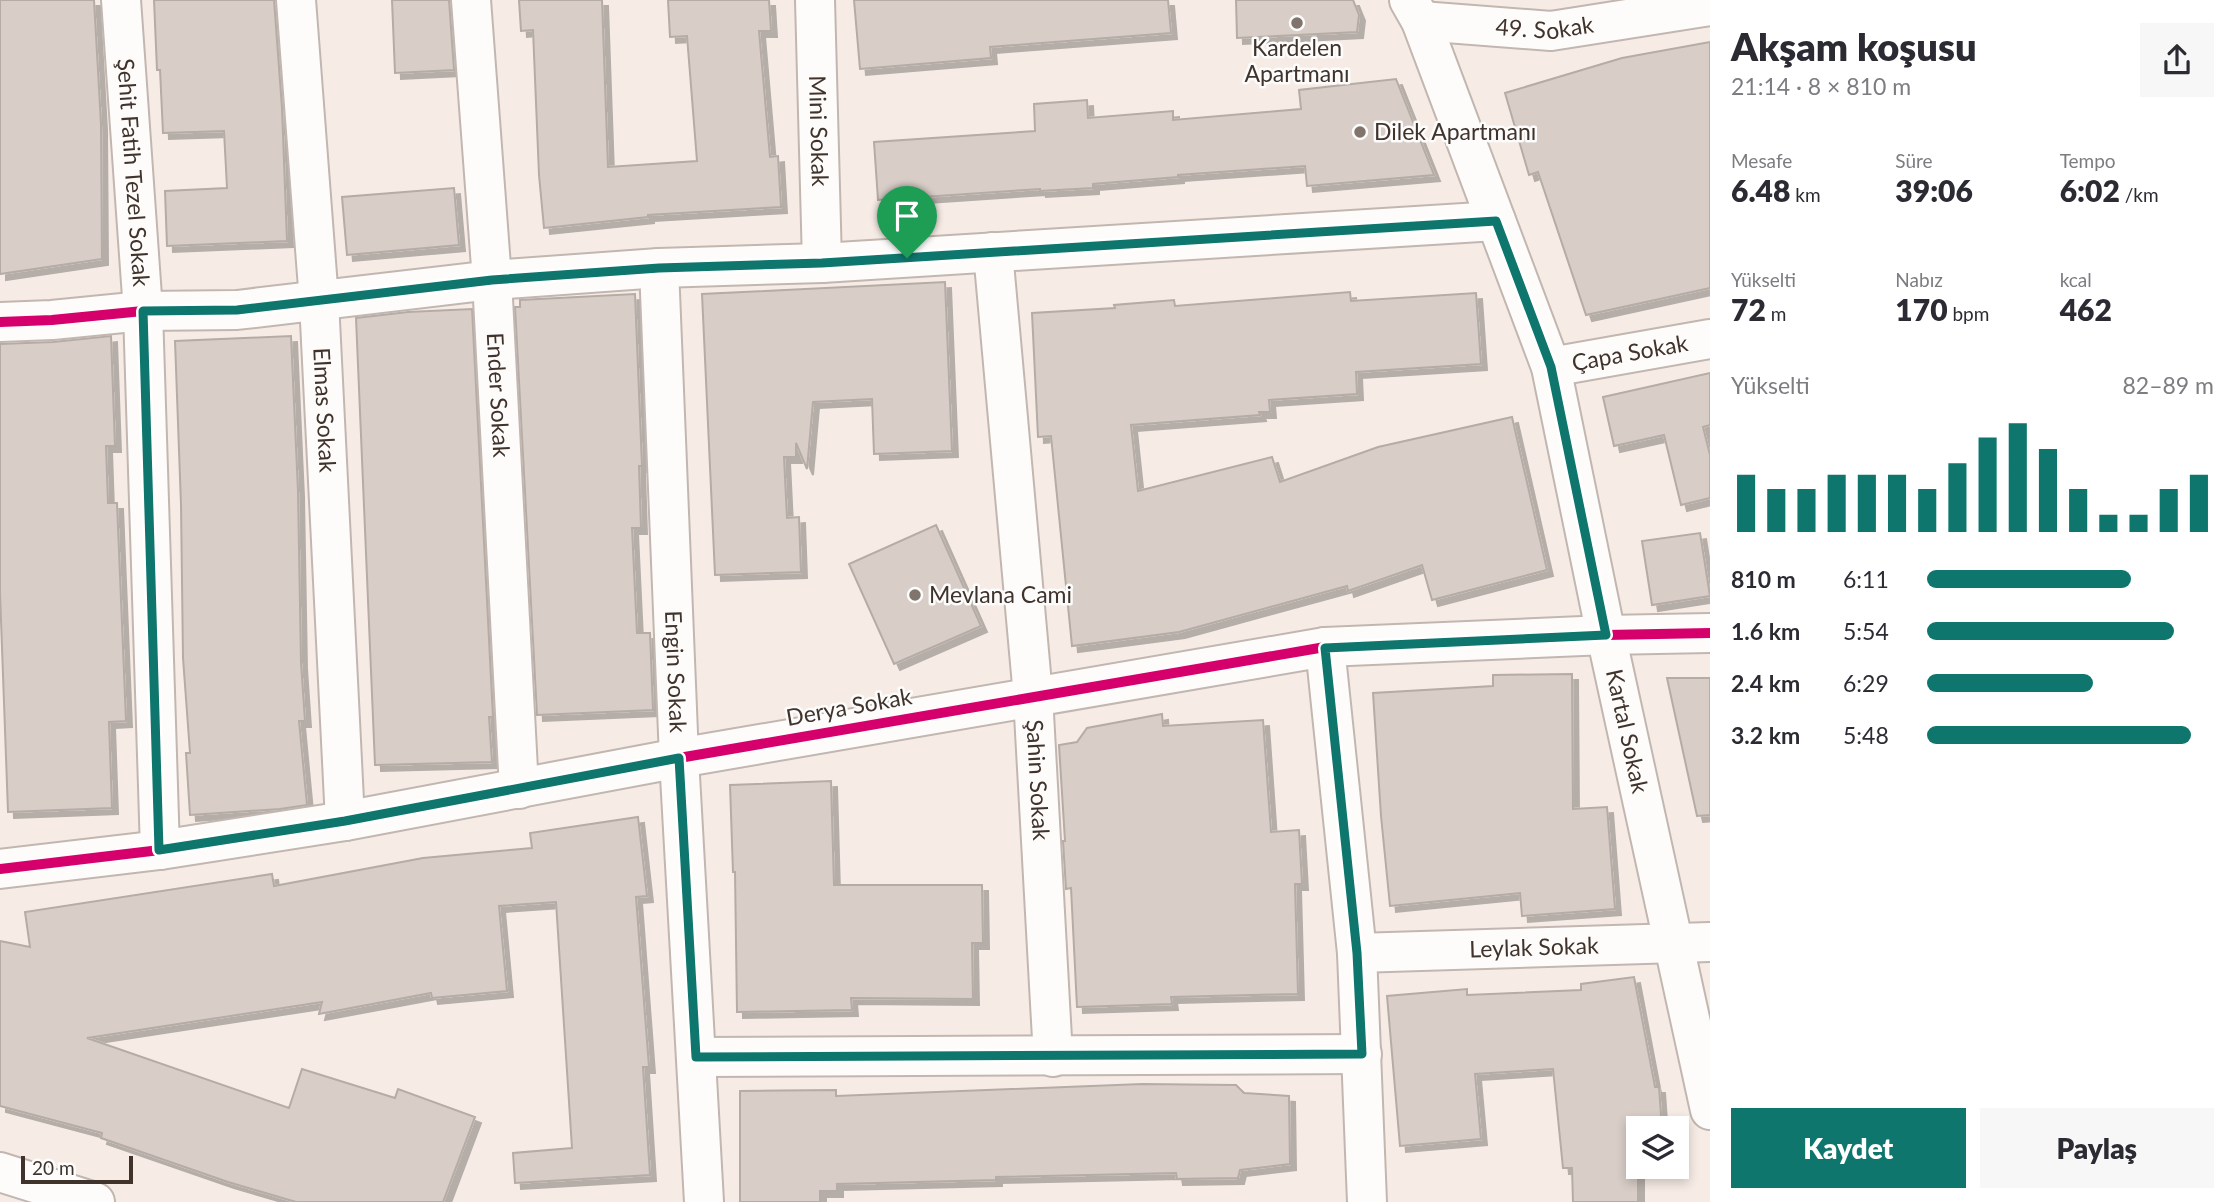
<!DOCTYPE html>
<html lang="tr">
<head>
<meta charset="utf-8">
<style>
  body { margin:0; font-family:Lato,sans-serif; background:#f7f7f7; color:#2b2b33; height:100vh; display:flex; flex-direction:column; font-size:26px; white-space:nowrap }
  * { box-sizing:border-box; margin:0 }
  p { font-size:23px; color:#7c7c81 }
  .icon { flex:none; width:38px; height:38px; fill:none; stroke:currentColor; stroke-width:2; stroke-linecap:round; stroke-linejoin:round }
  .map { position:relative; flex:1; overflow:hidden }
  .panel { display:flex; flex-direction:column; background:#fff; width:525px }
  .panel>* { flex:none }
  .controls { position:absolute; left:1626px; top:1116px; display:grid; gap:14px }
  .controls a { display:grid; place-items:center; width:63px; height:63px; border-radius:0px; background:#fff; box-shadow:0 4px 10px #0003; font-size:35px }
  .scale { position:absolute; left:21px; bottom:18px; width:112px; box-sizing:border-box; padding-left:7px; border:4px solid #40332c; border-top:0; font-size:19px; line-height:24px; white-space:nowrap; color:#40332c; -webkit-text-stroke:5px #fcfcfc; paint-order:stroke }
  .pin { position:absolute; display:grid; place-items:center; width:60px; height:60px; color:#fff; margin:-72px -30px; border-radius:50% 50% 50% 0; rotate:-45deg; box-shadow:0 0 7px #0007 }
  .pin .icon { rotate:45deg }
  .round { display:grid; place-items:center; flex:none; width:74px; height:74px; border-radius:0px; background:#f7f7f7 }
  .head { display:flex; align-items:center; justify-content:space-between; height:119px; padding:0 21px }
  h1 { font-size:38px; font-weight:800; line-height:52px }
  .stats { display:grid; grid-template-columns:repeat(3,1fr); gap:10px; height:119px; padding:7px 21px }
  .stats div { display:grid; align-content:center }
  .stats b { font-size:30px; font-weight:800 }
  .stats small { font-size:19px; font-weight:400 }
  .stats p { font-size:19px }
  .chart { height:196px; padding:14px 21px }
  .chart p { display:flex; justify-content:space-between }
  .chart svg { width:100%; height:126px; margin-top:7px; stroke:#0f766e; stroke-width:6 }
  .button { display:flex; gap:14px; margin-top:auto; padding:14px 21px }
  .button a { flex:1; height:80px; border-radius:0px; background:#0f766e; color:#fff; font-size:28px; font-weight:800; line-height:80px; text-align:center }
  .button a+a { background:#f7f7f7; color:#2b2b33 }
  ul { padding:0 21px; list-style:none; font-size:23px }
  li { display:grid; grid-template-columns:112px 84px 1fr; align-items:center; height:52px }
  li i { height:18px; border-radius:9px; background:#0f766e }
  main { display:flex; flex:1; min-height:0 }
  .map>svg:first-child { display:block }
  .building { fill:#d8cdc7; stroke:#b6aca6; stroke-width:2; filter:url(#shadow) }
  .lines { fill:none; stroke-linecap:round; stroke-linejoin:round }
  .street-casing { stroke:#c2b7b0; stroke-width:42 }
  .secondary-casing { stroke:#c2b7b0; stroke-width:42 }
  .street { stroke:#fefcfb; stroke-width:38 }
  .secondary { stroke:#fefcfb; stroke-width:38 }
  .cycleway-casing { stroke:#fcfcfc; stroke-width:15 }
  .cycleway { stroke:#d6006c; stroke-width:10 }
  .route-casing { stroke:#fff; stroke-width:14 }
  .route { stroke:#0f766e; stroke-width:9 }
  .poi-dot { fill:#80746d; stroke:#fcfcfc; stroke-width:2.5 }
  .labels { text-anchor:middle; stroke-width:5; stroke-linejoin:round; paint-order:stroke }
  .street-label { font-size:23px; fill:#40332c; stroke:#fcfcfc }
  .poi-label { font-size:23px; fill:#40332c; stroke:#fcfcfc; text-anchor:start }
</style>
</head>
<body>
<main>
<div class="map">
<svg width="1710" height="1202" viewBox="0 0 1710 1202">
  <defs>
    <filter id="shadow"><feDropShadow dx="6" dy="6" stdDeviation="0" flood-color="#0004"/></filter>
  </defs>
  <rect width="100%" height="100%" fill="#f7ece5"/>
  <path class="building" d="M 0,0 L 94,0 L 101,124 L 102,259 L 0,274 Z
    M 154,0 L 274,0 L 282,108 L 287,241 L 167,246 L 165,191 L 227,188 L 224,131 L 163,133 L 160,70 L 157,70 Z
    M 392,0 L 449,0 L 454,70 L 395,73 Z
    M 519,0 L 602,0 L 608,167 L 697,161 L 687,36 L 670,37 L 668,0 L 769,0 L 771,31 L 759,31 L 770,157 L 778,156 L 781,207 L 648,215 L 648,217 L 544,228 L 539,175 L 533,30 L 521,31 Z
    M 854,0 L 1168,0 L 1171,33 L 990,47 L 991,58 L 860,69 Z
    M 1236,0 L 1353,0 L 1359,15 L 1357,32 L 1237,38 Z
    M 1710,42 L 1710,288 L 1586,315 L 1538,172 L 1529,175 L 1505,93 L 1622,58 Z
    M 1396,79 L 1434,175 L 1307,186 L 1305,166 L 1178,175 L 1178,177 L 1093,184 L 1093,188 L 1040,191 L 1040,189 L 878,200 L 874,142 L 1035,131 L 1034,104 L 1087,100 L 1088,118 L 1173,111 L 1173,120 L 1301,109 L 1299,90 Z
    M 454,188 L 459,245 L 347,255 L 342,197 Z
    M 945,282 L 952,451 L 874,454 L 872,399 L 813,402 L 807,469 L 796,443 L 796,457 L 784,457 L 787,518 L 799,517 L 801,572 L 715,575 L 702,294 Z
    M 1350,292 L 1351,301 L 1476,293 L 1481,364 L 1356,372 L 1357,394 L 1269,400 L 1270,412 L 1259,412 L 1260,415 L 1131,425 L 1138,491 L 1272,457 L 1280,482 L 1378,447 L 1512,417 L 1547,570 L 1432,600 L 1422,565 L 1348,591 L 1347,586 L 1179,632 L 1072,646 L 1051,436 L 1038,437 L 1032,313 L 1115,308 L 1114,305 L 1174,300 L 1175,306 Z
    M 635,294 L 642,466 L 639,466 L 641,528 L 632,528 L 637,633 L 650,633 L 653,710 L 537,715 L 515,307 L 520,307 L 520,300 Z
    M 472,309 L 493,717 L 489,717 L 492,762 L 375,765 L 356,318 L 408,312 Z
    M 111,336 L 115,446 L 106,446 L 108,503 L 117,503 L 126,721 L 109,722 L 112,808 L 8,812 L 0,593 L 0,344 L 53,342 Z
    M 291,336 L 298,491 L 301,663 L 305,721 L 299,721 L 307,805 L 280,809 L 190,815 L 186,753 L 190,753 L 183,658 L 181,505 L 175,341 Z
    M 1710,373 L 1710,425 L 1703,427 L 1710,455 L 1710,498 L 1681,505 L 1664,435 L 1614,446 L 1603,397 Z
    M 936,525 L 981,626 L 894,664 L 849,564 Z
    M 1700,533 L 1710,596 L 1652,605 L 1642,541 Z
    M 1572,674 L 1573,809 L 1607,807 L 1615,909 L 1522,916 L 1520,893 L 1390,906 L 1381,816 L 1373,693 L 1493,686 L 1493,675 Z
    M 1667,678 L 1710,678 L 1710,815 L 1697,816 Z
    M 1162,714 L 1163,726 L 1263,720 L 1271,832 L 1299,830 L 1302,884 L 1295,884 L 1298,994 L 1171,997 L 1172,1004 L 1077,1007 L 1071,888 L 1066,889 L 1063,841 L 1065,841 L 1059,745 L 1077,742 L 1087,728 Z
    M 831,781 L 834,885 L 982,885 L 983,943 L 972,943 L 973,999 L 851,998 L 852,1010 L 737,1012 L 735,872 L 733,872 L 730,785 Z
    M 638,817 L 647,896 L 636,897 L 649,1067 L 643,1067 L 650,1175 L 515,1183 L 513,1153 L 572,1148 L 556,902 L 499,906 L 507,991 L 432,998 L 431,993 L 319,1014 L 322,1002 L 87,1038 L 289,1108 L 302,1069 L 395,1098 L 398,1089 L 475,1117 L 443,1202 L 296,1202 L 228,1182 L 101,1138 L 102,1133 L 0,1106 L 0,941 L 30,947 L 25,912 L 272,874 L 274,886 L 423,858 L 532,848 L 530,833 Z
    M 1634,977 L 1655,1087 L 1659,1087 L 1662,1129 L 1638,1129 L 1638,1202 L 1573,1202 L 1572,1168 L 1563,1168 L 1553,1069 L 1475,1074 L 1481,1139 L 1400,1146 L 1387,996 L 1467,989 L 1467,995 L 1581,990 L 1581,984 Z
    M 1142,1084 L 1236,1085 L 1244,1093 L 1289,1096 L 1290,1164 L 1240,1170 L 1238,1178 L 1177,1179 L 1176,1173 L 996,1177 L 996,1180 L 837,1184 L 837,1191 L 820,1191 L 820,1202 L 740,1202 L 740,1091 L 836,1090 L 836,1096 Z"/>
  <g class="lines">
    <defs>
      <g id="street">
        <path id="s1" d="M 121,0 L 143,311 L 160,850"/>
        <path id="s2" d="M 296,0 L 319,301 L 345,821"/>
        <path id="s3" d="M 471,0 L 492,280 L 519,789"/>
        <path id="s4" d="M 815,0 L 822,263"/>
        <path id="s5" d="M 1409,0 L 1421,21 L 1551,367 L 1606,635 L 1710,1110"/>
        <path id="s6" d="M 1421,21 L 1551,31 L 1710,6"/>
        <path id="s7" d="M 993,252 L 1033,696 L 1053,1057"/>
        <path id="s8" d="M 659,268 L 679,758 L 704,1202"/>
        <path d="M 0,322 L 52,320 L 143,311 L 237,310 L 492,280 L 659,268 L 822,263 L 1496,221"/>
        <path id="s9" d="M 1551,367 L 1710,339"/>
        <path d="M 1325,647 L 1357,953 L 1367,1202"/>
        <path d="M 0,869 L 160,850 L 345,821 L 679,758 L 1325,647 L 1606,635 L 1710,633"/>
        <path id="s10" d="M 1357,953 L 1710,942"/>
        <path d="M 696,1057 L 1362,1054"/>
      </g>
      <path id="secondary" d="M 0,1172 L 95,1202"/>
    </defs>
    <use href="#street" class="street-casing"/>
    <use href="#secondary" class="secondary-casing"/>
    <use href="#street" class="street"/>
    <use href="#secondary" class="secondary"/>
    <defs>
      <path id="cycleway" d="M 0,322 L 52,320 L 143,311 L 237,310 L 492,280 L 659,268 L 822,263 L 1496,221
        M 0,869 L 160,850 L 345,821 L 679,758 L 1325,647 L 1606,635 L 1710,633"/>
    </defs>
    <use href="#cycleway" class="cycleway-casing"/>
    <use href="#cycleway" class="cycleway"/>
  </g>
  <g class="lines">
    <defs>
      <path id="route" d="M 1496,221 L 1551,367 L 1606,635 L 1325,648 L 1357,953 L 1362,1054 L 696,1057 L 679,758 L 345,821 L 159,850 L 143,311 L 237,310 L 492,280 L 659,268 L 822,263 Z"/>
    </defs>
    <use href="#route" class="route-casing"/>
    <use href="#route" class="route"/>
  </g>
  <g class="poi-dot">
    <circle cx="1297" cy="23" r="7"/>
    <circle cx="1360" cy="132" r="7"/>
    <circle cx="915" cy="595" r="7"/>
  </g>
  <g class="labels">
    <g class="street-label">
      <text dy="8" stroke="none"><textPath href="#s6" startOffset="124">49. Sokak</textPath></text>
      <text dy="8" stroke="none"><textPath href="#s4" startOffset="131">Mini Sokak</textPath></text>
      <text dy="8" stroke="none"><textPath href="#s1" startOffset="173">Şehit Fatih Tezel Sokak</textPath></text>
      <text dy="8" stroke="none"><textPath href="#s9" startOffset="80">Çapa Sokak</textPath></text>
      <text dy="8" stroke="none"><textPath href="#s3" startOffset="396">Ender Sokak</textPath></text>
      <text dy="8" stroke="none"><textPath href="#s2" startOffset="411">Elmas Sokak</textPath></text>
      <text dy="8" stroke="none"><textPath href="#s8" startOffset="404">Engin Sokak</textPath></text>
      <text transform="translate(849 707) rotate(-10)" y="8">Derya Sokak</text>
      <text dy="8" stroke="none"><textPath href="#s5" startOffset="766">Kartal Sokak</textPath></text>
      <text dy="8" stroke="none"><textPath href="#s7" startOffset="530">Şahin Sokak</textPath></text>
      <text dy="8" stroke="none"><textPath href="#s10" startOffset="177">Leylak Sokak</textPath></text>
    </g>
    <g class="poi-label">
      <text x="1297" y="56" text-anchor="middle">Kardelen<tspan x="1297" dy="26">Apartmanı</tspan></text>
      <text x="1374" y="140">Dilek Apartmanı</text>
      <text x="929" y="603">Mevlana Cami</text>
    </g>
  </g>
</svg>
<div class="controls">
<a><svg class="icon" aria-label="layers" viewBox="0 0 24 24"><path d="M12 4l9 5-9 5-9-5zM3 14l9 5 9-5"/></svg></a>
</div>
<div class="scale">20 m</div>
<div class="pin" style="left:907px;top:258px;background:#1e9e55"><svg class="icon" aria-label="arrive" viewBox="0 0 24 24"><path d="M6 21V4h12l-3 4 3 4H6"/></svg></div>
</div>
<section class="panel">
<div class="head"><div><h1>Akşam koşusu</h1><p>21:14 · 8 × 810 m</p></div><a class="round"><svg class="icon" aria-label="share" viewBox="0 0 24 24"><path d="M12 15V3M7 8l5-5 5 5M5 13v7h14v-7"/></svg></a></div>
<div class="stats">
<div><p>Mesafe</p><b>6.48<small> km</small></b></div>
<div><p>Süre</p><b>39:06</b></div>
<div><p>Tempo</p><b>6:02<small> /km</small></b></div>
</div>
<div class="stats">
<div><p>Yükselti</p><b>72<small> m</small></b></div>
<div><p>Nabız</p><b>170<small> bpm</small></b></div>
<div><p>kcal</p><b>462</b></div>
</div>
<div class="chart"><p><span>Yükselti</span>82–89 m</p>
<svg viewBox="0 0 160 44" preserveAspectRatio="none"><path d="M5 44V24M15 44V29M25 44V29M35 44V24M45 44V24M55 44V24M65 44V29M75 44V20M85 44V11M95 44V6M105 44V15M115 44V29M125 44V38M135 44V38M145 44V29M155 44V24"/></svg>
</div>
<ul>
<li><b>810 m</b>6:11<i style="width:71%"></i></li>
<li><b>1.6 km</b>5:54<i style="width:86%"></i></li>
<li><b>2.4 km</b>6:29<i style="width:58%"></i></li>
<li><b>3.2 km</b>5:48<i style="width:92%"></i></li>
</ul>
<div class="button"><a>Kaydet</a><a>Paylaş</a></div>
</section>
</main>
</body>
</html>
